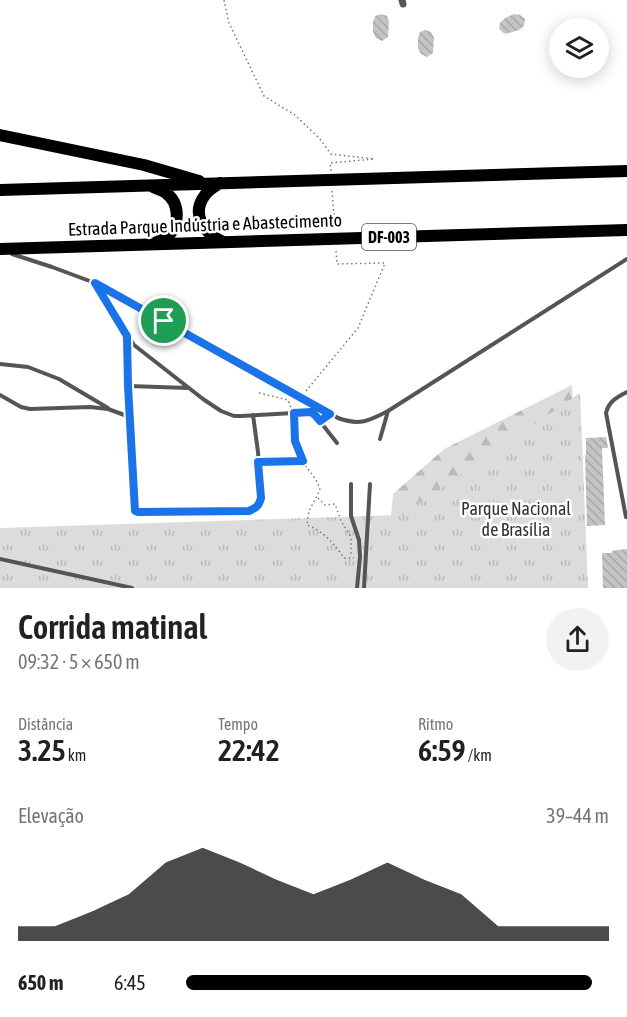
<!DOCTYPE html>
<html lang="pt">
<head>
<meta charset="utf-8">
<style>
  body { margin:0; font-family:"Asap Condensed",sans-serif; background:#f2f2f2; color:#202124; height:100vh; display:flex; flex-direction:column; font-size:22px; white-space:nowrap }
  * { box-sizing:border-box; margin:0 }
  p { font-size:20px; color:#757577 }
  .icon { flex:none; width:33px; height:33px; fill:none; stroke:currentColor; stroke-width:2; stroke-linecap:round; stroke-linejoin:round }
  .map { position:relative; height:588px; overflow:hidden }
  .side { display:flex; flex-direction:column; background:#fff; flex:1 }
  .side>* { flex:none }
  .tools { position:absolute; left:549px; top:18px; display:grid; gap:12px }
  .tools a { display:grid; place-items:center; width:60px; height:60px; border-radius:50%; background:#fff; box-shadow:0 3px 15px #0003; font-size:30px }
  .pin { position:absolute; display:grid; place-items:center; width:51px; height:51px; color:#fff; margin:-26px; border:3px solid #fff; border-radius:50%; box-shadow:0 2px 6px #0007 }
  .round { display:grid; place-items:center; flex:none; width:63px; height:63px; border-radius:32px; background:#f2f2f2 }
  .head { display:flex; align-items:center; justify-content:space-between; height:102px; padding:0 18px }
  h1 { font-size:33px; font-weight:600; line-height:45px }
  .figures { display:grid; grid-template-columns:repeat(3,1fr); gap:9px; height:102px; padding:6px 18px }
  .figures div { display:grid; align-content:center }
  .figures b { font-size:30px; font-weight:600 }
  .figures small { font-size:16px; font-weight:400 }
  .figures p { font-size:16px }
  .chart { height:168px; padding:12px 18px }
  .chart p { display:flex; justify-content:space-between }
  .chart svg { width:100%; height:108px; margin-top:6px; fill:#000; opacity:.7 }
  ul { padding:0 18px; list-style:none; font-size:20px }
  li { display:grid; grid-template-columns:96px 72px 1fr; align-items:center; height:45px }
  li i { height:15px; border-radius:8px; background:#000 }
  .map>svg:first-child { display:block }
  .forest { fill:url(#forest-firs) }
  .park { fill:url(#park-tufts) }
  .building { fill:url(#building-back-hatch) }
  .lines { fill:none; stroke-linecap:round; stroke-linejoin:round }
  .path { stroke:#777; stroke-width:1.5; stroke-dasharray:1.5 3; stroke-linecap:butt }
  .service { stroke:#555; stroke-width:4 }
  .minor { stroke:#555; stroke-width:7 }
  .trunk { stroke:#000; stroke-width:12 }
  .route-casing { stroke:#fff; stroke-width:12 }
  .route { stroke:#1a73e8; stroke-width:8 }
  .labels { text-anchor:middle; stroke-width:5; stroke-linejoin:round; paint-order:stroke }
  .shield { fill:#fff; stroke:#4c4c4c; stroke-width:1.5 }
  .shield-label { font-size:16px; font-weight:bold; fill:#000 }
  .street-label { font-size:18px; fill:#000; stroke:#fff }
  .park-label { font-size:18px; fill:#333; stroke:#fff }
</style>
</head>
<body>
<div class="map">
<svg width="627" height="588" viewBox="0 0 627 588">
  <defs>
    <pattern id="forest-firs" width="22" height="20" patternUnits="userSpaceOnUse" patternTransform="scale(1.5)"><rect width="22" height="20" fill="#dcdcdc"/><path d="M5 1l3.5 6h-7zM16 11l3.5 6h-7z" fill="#bbb"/></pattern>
    <pattern id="park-tufts" width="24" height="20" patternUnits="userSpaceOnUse" patternTransform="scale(1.5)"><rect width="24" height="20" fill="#dcdcdc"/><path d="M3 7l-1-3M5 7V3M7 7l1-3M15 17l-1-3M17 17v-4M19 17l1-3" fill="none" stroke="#bbb"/></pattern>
    <pattern id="building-back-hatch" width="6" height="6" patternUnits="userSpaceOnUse" patternTransform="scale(1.5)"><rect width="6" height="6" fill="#c4c4c4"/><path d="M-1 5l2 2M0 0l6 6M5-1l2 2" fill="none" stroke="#a7a7a7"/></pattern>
  </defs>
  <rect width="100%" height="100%" fill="#fff"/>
  <path class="forest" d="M 572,385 L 583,588 L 384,588 L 393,494 L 444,449 Z"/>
  <path class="park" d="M 580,393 L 588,588 L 0,588 L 0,528 L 401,515 Z"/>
  <path class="building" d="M 381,14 L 387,16 L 389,22 L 388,37 L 382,41 L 376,38 L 373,32 L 373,22 L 375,16 Z
    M 514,14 L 520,15 L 525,19 L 524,26 L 519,30 L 505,34 L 499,29 L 500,23 L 505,18 Z
    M 425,30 L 431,32 L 434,38 L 433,53 L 427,57 L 421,54 L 418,48 L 418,38 L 420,32 Z
    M 606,437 L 608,448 L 602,448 L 605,525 L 587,526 L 585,455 L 586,455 L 586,438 Z
    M 627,549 L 627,588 L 603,588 L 602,553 L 612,553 L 612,551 L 617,550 Z"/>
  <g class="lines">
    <path class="path" d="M 224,0 L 229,23 L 264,96 L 295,115 L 320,139 L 331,154 L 374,159 L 330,163 L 331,171
      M 332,191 L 335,228
      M 306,391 L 358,328 L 385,263 L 337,264 L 336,251
      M 259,393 L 288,400 L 291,408
      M 294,418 C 295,434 296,447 303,461 C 308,471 318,479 320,490 L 309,511 L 307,525 C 323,531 334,543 344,558 L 354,558
      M 265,462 L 302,461
      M 318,498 L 325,505 L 335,504 L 341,521 L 351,537 L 351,556"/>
    <path class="service" d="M 12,254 L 52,267 L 95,283 L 338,418 C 360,426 368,421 388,411
      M 95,284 L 134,345 L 203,399 L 221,411 L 234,416 L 241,416 L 311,412 L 315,415 L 337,443
      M 127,336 L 127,358 L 134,509 L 136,512 L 249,511 C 256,508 259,506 261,498 L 258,452 L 253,415
      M 0,364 L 28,367 L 59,379 L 108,408
      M 128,386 L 189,388
      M 0,395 L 21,407 L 30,409 L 90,407 L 108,409 L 130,417
      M 320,421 L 330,414
      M 380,439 L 388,411 L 627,259
      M 351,484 L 351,516 L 359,540 L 360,557 L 357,588
      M 626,517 L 606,413 C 609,401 617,397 627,392
      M 0,559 L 132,588
      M 364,588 L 370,484"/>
    <path class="minor" d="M 402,0 L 403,4"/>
    <path class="trunk" d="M 0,135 L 144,165 L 199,181
      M 220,183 C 215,186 208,190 205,195 C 190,215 205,234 223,242
      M 153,187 C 157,189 162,190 166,193 C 180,203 180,225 168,236 C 165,239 159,241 155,243
      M 0,190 L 627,171
      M 0,249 L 627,230"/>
  </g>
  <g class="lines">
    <defs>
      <path id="route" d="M 95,283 L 330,414 L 320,421 L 315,415 L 311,412 L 294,413 L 295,441 L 303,461 L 258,462 L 261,498 C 259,506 256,508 249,511 L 138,512 L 135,511 L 128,386 L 127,336 Z"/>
    </defs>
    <use href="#route" class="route-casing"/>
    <use href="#route" class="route"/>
  </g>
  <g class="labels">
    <rect class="shield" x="362" y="224" width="54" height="26" rx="4.5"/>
    <g class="shield-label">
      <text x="389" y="243">DF-003</text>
    </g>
    <g class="street-label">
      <text transform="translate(205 225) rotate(-2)" y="6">Estrada Parque Indústria e Abastecimento</text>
    </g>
    <g class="park-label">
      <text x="516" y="515">Parque Nacional<tspan x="516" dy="21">de Brasília</tspan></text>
    </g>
  </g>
</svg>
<div class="tools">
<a><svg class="icon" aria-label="layers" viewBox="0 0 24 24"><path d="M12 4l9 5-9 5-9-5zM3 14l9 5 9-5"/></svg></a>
</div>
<div class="pin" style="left:164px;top:321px;background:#1e9e55"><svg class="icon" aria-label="arrive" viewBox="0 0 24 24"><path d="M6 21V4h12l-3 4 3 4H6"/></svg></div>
</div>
<section class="side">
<div class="head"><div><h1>Corrida matinal</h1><p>09:32 · 5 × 650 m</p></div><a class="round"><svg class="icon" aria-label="share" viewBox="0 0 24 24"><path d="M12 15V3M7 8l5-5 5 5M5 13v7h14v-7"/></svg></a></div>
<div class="figures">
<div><p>Distância</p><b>3.25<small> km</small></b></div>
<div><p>Tempo</p><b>22:42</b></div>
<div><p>Ritmo</p><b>6:59<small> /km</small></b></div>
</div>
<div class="chart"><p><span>Elevação</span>39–44 m</p>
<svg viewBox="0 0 160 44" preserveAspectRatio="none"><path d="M0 44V38L10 38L20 32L30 25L40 12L50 6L60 12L70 19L80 25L90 19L100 12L110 19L120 25L130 38L140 38L150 38L160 38V44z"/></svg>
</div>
<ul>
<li><b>650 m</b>6:45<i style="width:96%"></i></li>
</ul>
</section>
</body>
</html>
